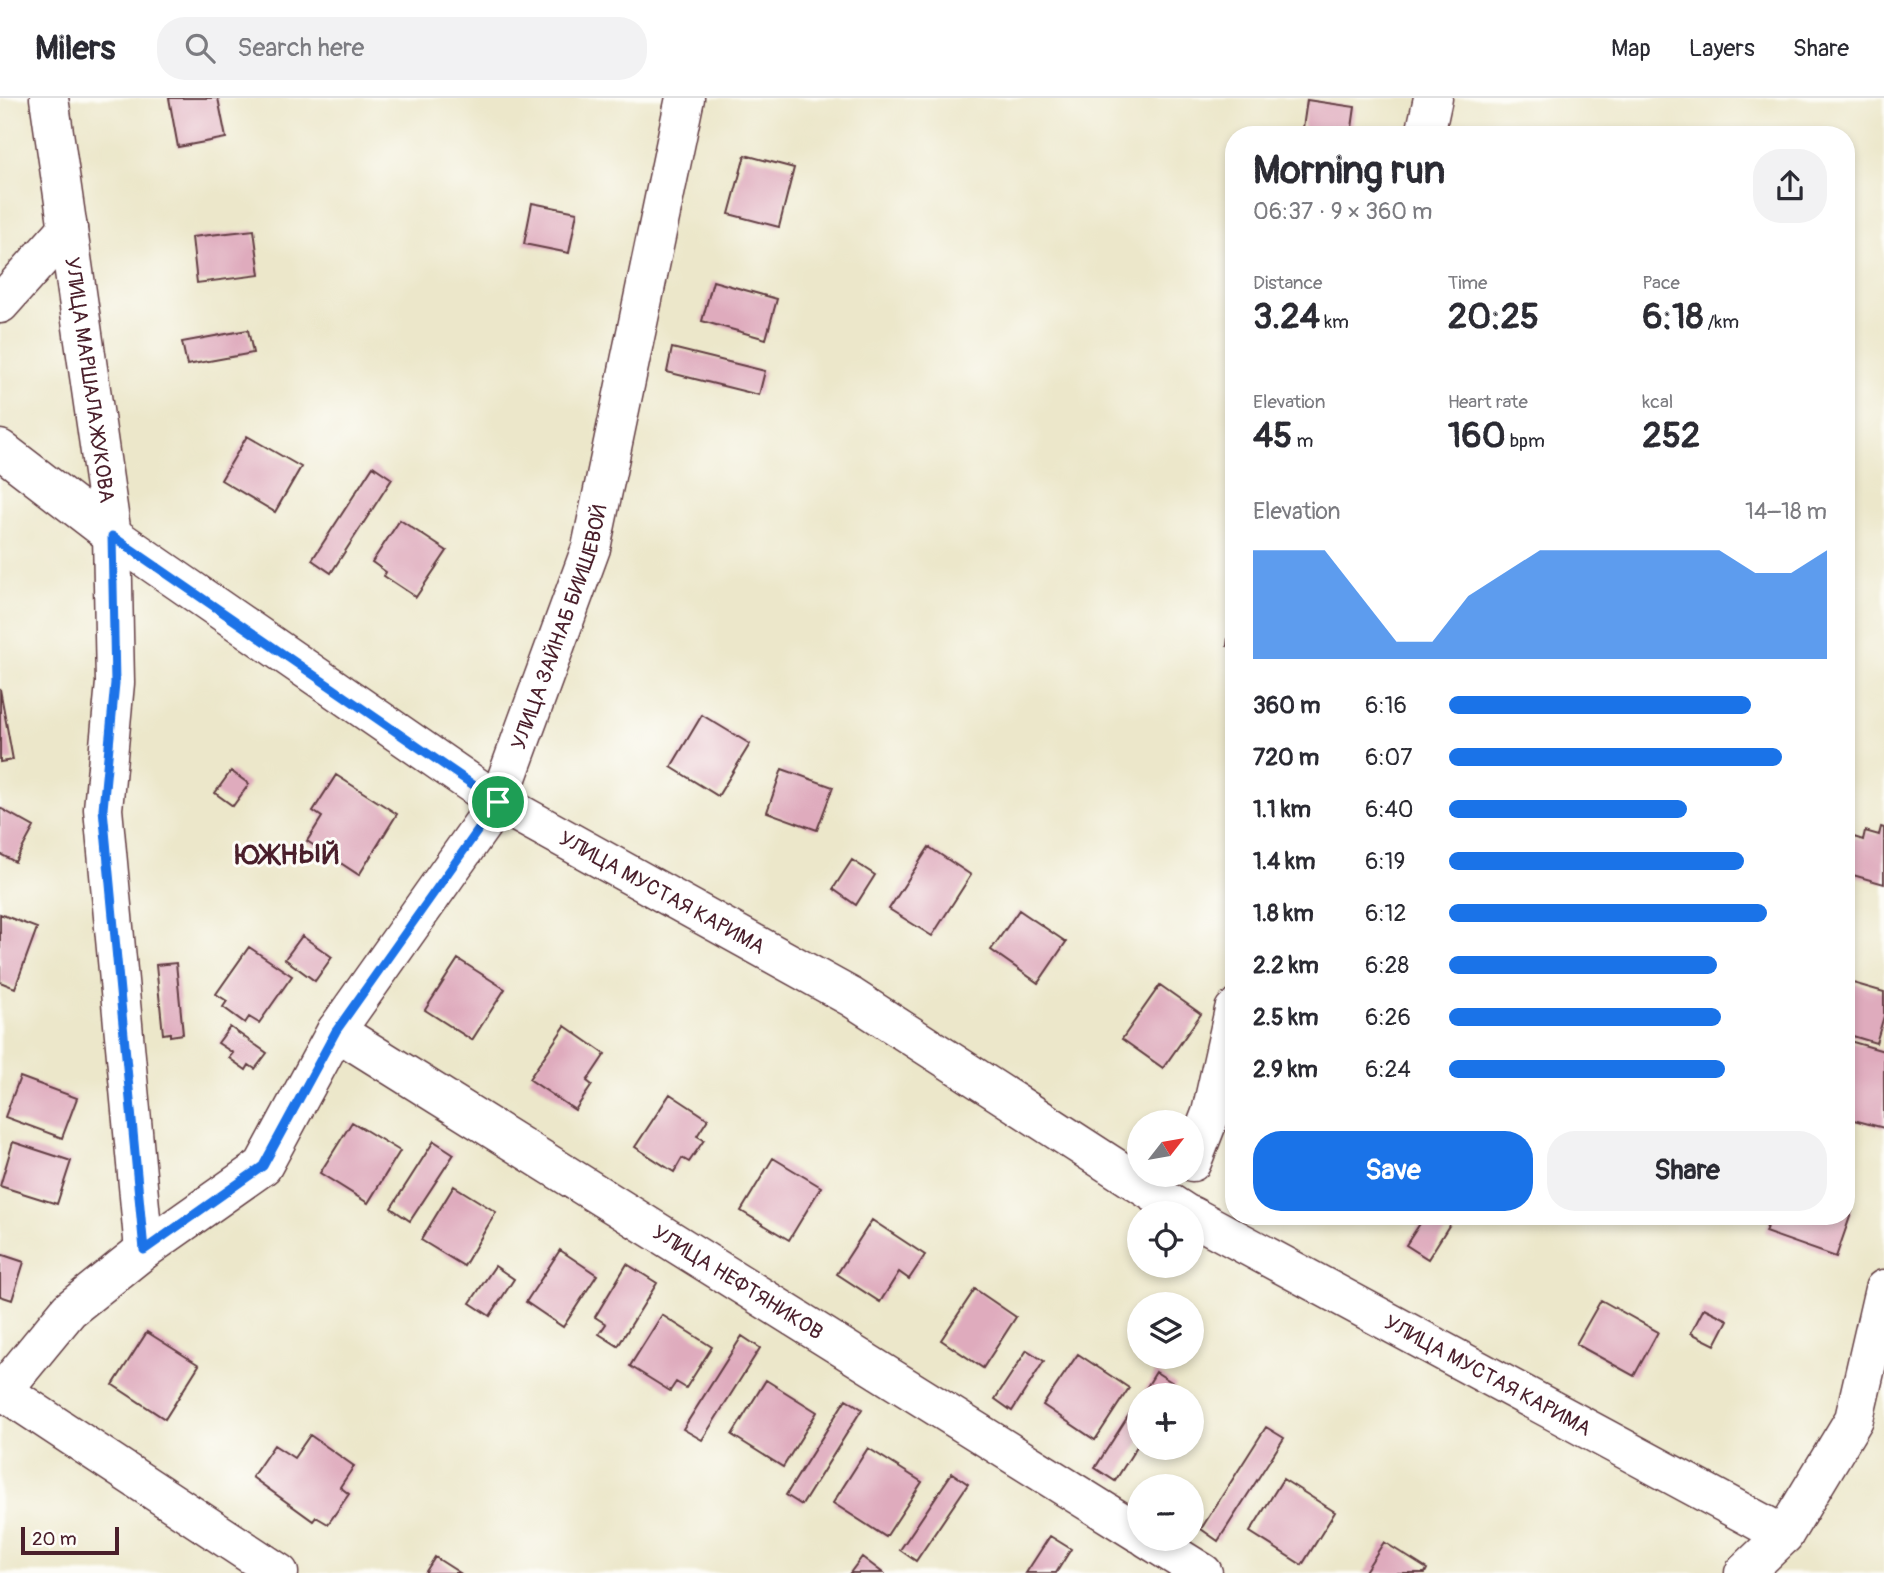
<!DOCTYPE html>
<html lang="en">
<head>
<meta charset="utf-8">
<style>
  body { margin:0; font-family:Pangolin,sans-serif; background:#f2f2f3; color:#2b2b33; height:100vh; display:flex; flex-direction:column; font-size:26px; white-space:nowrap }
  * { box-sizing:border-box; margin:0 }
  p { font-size:23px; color:#7c7c81 }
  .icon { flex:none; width:38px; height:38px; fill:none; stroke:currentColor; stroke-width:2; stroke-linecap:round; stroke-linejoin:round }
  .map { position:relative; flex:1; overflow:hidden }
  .drawer { position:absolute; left:1225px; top:28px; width:630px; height:1099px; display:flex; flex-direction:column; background:#fff; border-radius:28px; box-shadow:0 4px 10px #0003 }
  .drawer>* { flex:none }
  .needle { width:46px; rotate:59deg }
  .buttons { position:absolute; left:1127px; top:1012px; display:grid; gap:14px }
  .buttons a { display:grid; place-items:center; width:77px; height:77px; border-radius:50%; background:#fff; box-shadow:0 4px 10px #0003; font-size:35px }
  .scale { position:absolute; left:21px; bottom:18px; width:98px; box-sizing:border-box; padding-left:7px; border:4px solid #4a1f2b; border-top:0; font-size:19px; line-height:24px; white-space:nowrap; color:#4a1f2b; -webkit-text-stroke:5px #fdfcf7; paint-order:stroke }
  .pin { position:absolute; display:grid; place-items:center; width:60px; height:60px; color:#fff; margin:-30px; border:4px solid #fff; border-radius:50%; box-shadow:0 2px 7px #0007 }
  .round { display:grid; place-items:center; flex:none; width:74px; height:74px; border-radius:28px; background:#f2f2f3 }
  .head { display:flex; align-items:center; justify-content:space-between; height:119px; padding:0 28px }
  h1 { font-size:38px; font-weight:700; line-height:52px }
  .stats { display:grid; grid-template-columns:repeat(3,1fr); gap:10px; height:119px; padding:7px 28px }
  .stats div { display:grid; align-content:center }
  .stats b { font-size:35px; font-weight:700 }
  .stats small { font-size:19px; font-weight:400 }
  .stats p { font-size:19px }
  .chart { height:196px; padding:14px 28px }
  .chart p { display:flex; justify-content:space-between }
  .chart svg { width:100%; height:126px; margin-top:7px; fill:#1a73e8; opacity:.7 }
  .primary-button { display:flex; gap:14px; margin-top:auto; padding:14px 28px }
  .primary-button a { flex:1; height:80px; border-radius:28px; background:#1a73e8; color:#fff; font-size:28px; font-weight:700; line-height:80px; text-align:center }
  .primary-button a+a { background:#f2f2f3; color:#2b2b33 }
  ul { padding:0 28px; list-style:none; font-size:23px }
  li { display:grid; grid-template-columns:112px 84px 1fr; align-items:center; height:52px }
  li i { height:18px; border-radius:9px; background:#1a73e8 }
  header { display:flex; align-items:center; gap:42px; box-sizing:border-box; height:98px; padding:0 35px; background:#fff; border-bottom:2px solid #e1e1e2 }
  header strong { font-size:33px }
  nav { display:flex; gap:38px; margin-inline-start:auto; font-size:24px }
  .search { width:490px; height:63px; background:#f2f2f3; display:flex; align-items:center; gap:18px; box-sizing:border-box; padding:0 24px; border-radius:28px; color:#7c7c81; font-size:26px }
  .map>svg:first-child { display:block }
  .building { fill:#dfabbd }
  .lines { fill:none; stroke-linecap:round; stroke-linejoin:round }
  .minor-casing { stroke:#623d43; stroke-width:41 }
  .minor { stroke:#fff; stroke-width:38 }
  .route-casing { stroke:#fff; stroke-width:14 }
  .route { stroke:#1a73e8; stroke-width:9 }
  .labels { text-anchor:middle; stroke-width:6; stroke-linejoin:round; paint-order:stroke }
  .street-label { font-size:21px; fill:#4a1f2b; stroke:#fdfcf7 }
  .district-label { font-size:28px; font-weight:bold; letter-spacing:2px; fill:#4a1f2b; stroke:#fdfcf7 }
</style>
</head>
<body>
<header>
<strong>Milers</strong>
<div class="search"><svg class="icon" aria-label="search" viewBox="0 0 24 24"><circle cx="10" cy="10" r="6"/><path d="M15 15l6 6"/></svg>Search here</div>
<nav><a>Map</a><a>Layers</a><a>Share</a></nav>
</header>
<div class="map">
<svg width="1884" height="1475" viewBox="0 0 1884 1475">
  <rect width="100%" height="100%" fill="#fdfcf7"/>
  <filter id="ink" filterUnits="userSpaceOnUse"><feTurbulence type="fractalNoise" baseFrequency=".0143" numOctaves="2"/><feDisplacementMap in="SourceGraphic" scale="14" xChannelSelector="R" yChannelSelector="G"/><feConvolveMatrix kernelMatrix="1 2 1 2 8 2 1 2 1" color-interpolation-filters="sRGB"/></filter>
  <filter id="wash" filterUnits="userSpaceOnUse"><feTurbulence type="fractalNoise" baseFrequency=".00686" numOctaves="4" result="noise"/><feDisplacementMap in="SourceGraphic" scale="28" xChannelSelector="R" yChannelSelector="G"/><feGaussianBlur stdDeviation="1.57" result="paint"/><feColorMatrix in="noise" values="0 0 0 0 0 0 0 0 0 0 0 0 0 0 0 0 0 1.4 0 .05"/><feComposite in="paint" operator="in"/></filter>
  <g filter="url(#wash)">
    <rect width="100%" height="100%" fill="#ece7ca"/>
    <g id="blocks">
      <path class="building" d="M 169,0 L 218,0 L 226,40 L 178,49 Z
        M 1307,2 L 1355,9 L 1351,37 L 1302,37 Z
        M 745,57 L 794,70 L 779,129 L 729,116 Z
        M 532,105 L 577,114 L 569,155 L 524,146 Z
        M 254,132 L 260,177 L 197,185 L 192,139 Z
        M 713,183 L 777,201 L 766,241 L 702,223 Z
        M 248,232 L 253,255 L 187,267 L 182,244 Z
        M 672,250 L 765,273 L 759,297 L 667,274 Z
        M 247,338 L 301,369 L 275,414 L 221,382 Z
        M 373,368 L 392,381 L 331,475 L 312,462 Z
        M 400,422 L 447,453 L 416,499 L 384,478 L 386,474 L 372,464 Z
        M 1232,508 L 1234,508 L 1234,549 L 1227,548 Z
        M 0,591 L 13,662 L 0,664 Z
        M 702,617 L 750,646 L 718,698 L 671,669 Z
        M 782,671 L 833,689 L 817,732 L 767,714 Z
        M 231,673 L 249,686 L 233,708 L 215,695 Z
        M 336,677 L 397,716 L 359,777 L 307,743 L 322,719 L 313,713 Z
        M 0,710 L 34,729 L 15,764 L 0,756 Z
        M 1881,729 L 1884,730 L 1884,786 L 1846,775 L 1846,766 L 1854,739 L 1863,742 L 1865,733 L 1879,737 Z
        M 929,749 L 971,777 L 932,838 L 889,811 Z
        M 852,762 L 875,777 L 856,807 L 833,791 Z
        M 1019,812 L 1066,844 L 1038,885 L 991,852 Z
        M 0,816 L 37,830 L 15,890 L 0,884 Z
        M 302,838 L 332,859 L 315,883 L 285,861 Z
        M 249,849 L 292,878 L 259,925 L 249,919 L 245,925 L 223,909 L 227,903 L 216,896 Z
        M 458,861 L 505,891 L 472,942 L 425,912 Z
        M 176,865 L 183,936 L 170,938 L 170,935 L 163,936 L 156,867 Z
        M 1846,883 L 1884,894 L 1884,918 L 1876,945 L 1846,936 Z
        M 1160,887 L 1201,916 L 1163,970 L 1122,941 Z
        M 565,928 L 605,956 L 587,983 L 592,987 L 575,1012 L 529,981 Z
        M 230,929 L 267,955 L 255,971 L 249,967 L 246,972 L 229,960 L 233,955 L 218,945 Z
        M 1846,942 L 1884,953 L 1884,1030 L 1846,1020 Z
        M 20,979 L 77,1000 L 62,1040 L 5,1019 Z
        M 670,996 L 708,1021 L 697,1038 L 704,1042 L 689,1064 L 682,1060 L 674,1074 L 635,1049 Z
        M 352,1024 L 400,1053 L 368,1105 L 320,1075 Z
        M 434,1043 L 454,1056 L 410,1123 L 391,1110 Z
        M 13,1044 L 71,1063 L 57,1106 L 0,1088 Z
        M 773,1060 L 821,1089 L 789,1142 L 741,1113 Z
        M 454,1088 L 496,1114 L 464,1168 L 421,1142 Z
        M 1846,1110 L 1852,1113 L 1836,1159 L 1765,1134 L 1771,1118 L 1846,1118 Z
        M 1425,1118 L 1455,1118 L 1428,1161 L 1406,1147 Z
        M 872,1122 L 925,1157 L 909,1181 L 899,1174 L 880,1204 L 837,1176 Z
        M 560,1152 L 597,1177 L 563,1229 L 526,1204 Z
        M 0,1156 L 24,1164 L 12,1202 L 0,1198 Z
        M 627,1166 L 657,1185 L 618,1248 L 599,1236 L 606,1226 L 595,1219 Z
        M 495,1168 L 514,1181 L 490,1218 L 470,1205 Z
        M 975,1191 L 1016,1219 L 983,1270 L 941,1242 Z
        M 1601,1202 L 1658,1234 L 1634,1278 L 1576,1246 Z
        M 1704,1210 L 1728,1222 L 1715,1247 L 1691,1235 Z
        M 662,1217 L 712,1249 L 686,1290 L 676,1284 L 670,1293 L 630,1268 Z
        M 147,1234 L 199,1267 L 165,1321 L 113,1287 Z
        M 742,1238 L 760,1250 L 702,1342 L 683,1331 Z
        M 1027,1252 L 1044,1263 L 1012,1313 L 995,1301 Z
        M 1078,1256 L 1129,1290 L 1095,1342 L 1043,1307 Z
        M 1156,1274 L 1176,1287 L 1169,1297 L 1142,1297 Z
        M 766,1282 L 817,1314 L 783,1369 L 732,1337 Z
        M 846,1301 L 862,1311 L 802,1407 L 786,1397 Z
        M 1139,1301 L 1139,1345 L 1115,1383 L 1095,1370 Z
        M 1266,1329 L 1284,1340 L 1218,1443 L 1201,1431 Z
        M 310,1337 L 354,1368 L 340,1389 L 349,1396 L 328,1426 L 316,1419 L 313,1423 L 252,1379 L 274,1347 L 294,1360 Z
        M 868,1350 L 922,1384 L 886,1439 L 833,1405 Z
        M 952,1375 L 968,1386 L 916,1463 L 900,1452 Z
        M 1283,1381 L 1335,1414 L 1302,1467 L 1250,1434 Z
        M 1050,1438 L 1071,1451 L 1056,1475 L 1026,1475 Z
        M 1384,1444 L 1427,1471 L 1425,1475 L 1364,1475 Z
        M 435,1459 L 460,1475 L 425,1475 Z
        M 862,1459 L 883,1475 L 850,1475 Z"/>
    </g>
  </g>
  <g filter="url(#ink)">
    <use href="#blocks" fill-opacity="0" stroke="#623d43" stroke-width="2"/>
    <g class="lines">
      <defs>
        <g id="minor">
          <path id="s1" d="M 49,0 L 112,437 L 115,585 L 103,711 L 144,1152"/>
          <path d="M 1425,37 L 1433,0"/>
          <path d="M 0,206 L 68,130"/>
          <path id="s2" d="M 0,351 L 112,437 L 498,704 L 851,899 L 1185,1115"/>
          <path id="s3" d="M 336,933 L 1139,1435"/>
          <path d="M 1192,1064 L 1211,1015 L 1234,912"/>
          <path id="s4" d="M 1192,1118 L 1784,1437"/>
          <path d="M 3,1293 L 279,1475"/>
          <path id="s5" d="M 0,1296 L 69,1212 L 144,1152 L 263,1068 L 336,933 L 498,704 L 591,450 L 685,0"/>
          <path d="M 1147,1440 L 1203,1475"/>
          <path d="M 1744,1475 L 1784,1437 L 1854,1321 L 1884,1191"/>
        </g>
      </defs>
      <use href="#minor" class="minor-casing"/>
      <use href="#minor" class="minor"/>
    </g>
  </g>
  <g class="lines" filter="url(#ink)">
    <defs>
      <path id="route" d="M 112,438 L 498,704 L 336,933 L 263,1068 L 144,1152 L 103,711 L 115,585 Z"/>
    </defs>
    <use href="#route" class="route-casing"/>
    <use href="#route" class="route"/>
  </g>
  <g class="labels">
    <g class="street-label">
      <text dy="7" stroke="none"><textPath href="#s1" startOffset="285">УЛИЦА МАРШАЛА ЖУКОВА</textPath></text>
      <text dy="7" stroke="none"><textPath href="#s5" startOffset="970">УЛИЦА ЗАЙНАБ БИИШЕВОЙ</textPath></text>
      <text dy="7" stroke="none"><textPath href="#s2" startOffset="798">УЛИЦА МУСТАЯ КАРИМА</textPath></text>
      <text dy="7" stroke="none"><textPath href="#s3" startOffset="474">УЛИЦА НЕФТЯНИКОВ</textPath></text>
      <text dy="7" stroke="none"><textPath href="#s4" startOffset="336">УЛИЦА МУСТАЯ КАРИМА</textPath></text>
    </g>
    <g class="district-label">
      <text x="288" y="766">ЮЖНЫЙ</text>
    </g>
  </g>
</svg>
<div class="buttons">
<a><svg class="needle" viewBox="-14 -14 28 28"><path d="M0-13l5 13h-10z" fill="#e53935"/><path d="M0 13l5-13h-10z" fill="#7c7c81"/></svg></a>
<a><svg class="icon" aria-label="locate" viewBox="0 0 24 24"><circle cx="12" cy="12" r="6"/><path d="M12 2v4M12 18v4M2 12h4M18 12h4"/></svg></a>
<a><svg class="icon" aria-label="layers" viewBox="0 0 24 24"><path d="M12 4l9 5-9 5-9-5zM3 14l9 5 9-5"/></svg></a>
<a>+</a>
<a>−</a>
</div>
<div class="scale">20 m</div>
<div class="pin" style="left:498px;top:704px;background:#1e9e55"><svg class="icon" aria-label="arrive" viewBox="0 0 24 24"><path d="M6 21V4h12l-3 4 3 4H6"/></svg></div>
<section class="drawer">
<div class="head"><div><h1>Morning run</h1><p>06:37 · 9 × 360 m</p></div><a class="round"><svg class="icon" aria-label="share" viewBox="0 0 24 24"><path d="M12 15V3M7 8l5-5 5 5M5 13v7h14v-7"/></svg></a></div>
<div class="stats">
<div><p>Distance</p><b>3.24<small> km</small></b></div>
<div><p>Time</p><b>20:25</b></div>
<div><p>Pace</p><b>6:18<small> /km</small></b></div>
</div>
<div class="stats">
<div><p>Elevation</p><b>45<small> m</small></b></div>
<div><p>Heart rate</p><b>160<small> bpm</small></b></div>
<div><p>kcal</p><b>252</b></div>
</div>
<div class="chart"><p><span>Elevation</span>14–18 m</p>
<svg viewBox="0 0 160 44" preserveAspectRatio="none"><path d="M0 44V6L10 6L20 6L30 22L40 38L50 38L60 22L70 14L80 6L90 6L100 6L110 6L120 6L130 6L140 14L150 14L160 6V44z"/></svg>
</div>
<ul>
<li><b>360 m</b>6:16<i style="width:80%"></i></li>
<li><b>720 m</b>6:07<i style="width:88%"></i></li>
<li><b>1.1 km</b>6:40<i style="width:63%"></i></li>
<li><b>1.4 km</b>6:19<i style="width:78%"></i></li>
<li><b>1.8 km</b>6:12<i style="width:84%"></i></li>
<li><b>2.2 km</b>6:28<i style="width:71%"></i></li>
<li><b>2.5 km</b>6:26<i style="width:72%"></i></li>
<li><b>2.9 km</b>6:24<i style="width:73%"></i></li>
</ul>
<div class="primary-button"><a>Save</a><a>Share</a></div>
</section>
</div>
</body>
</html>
